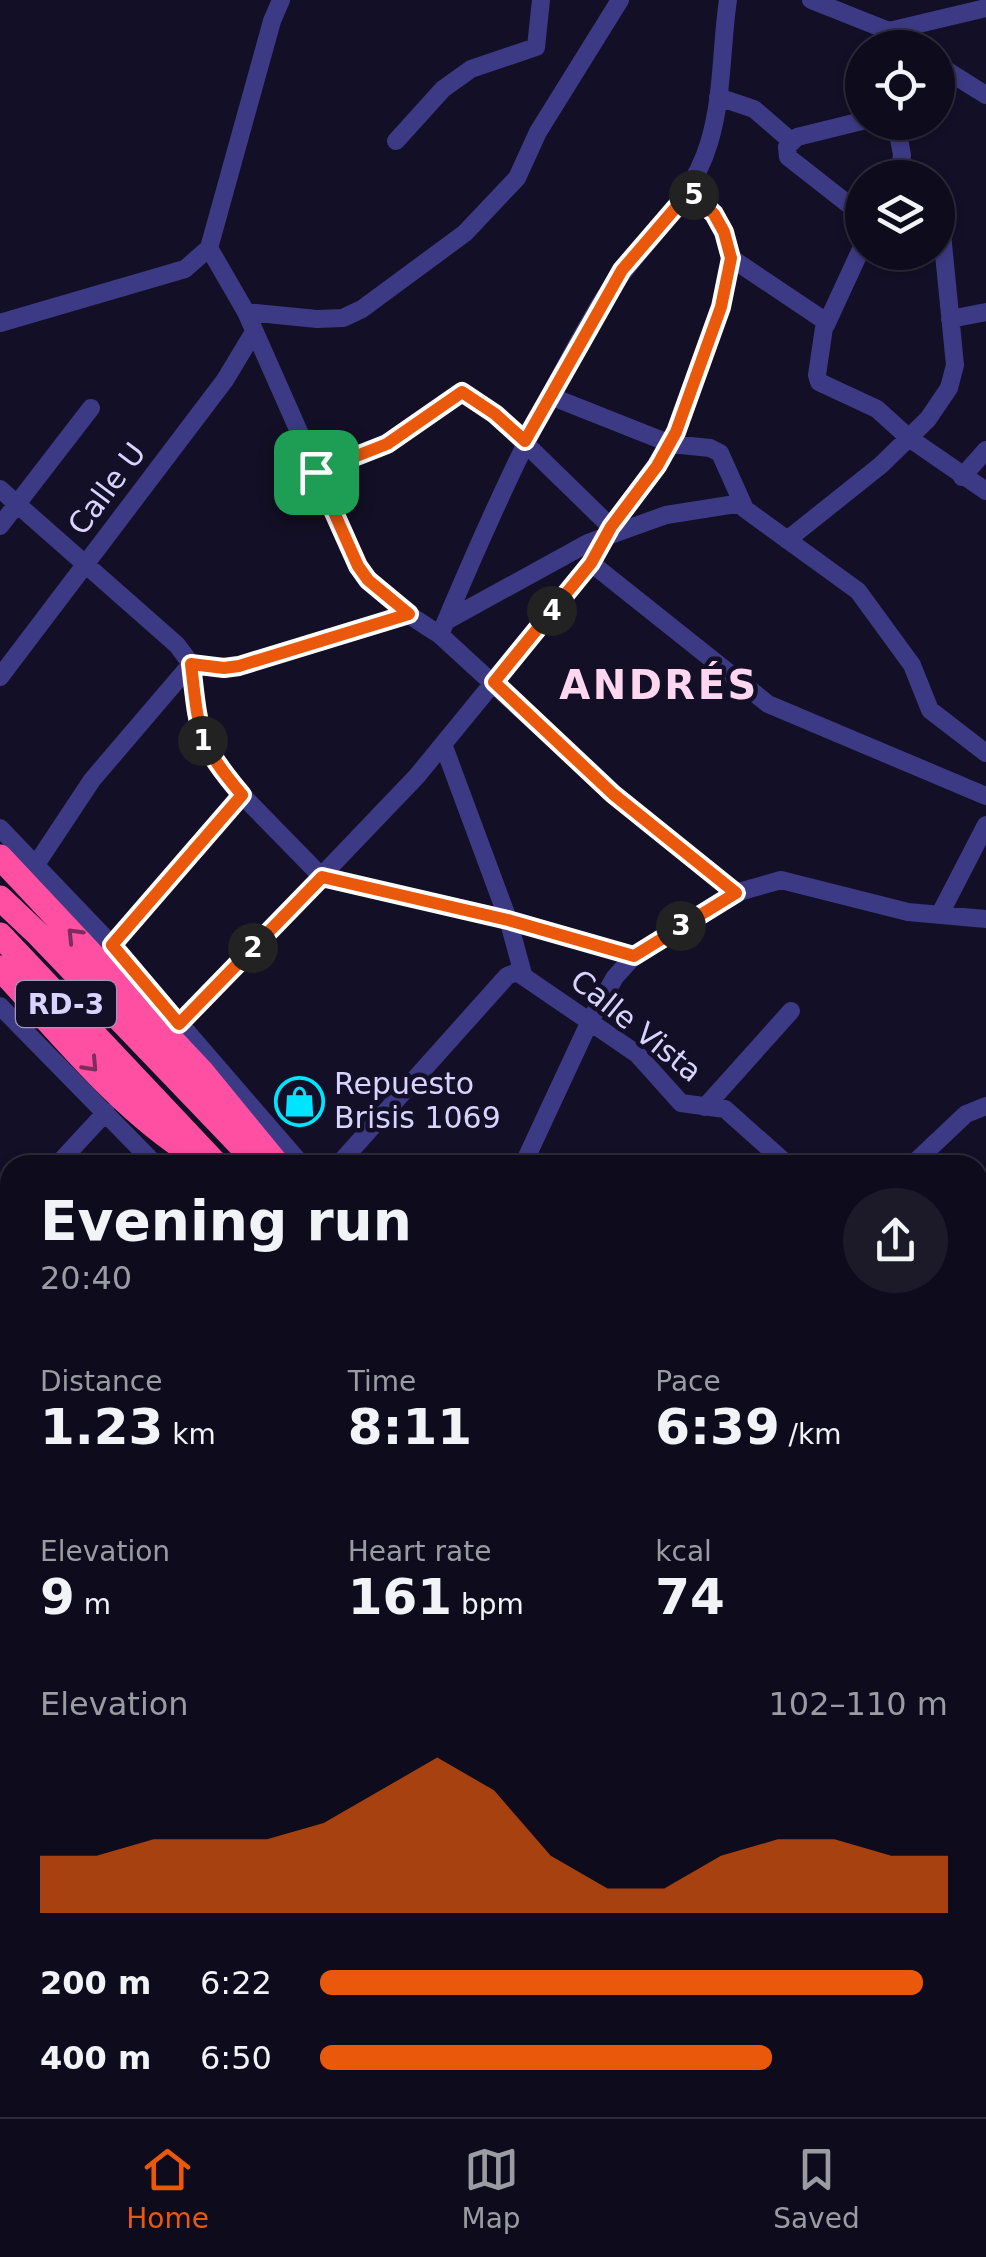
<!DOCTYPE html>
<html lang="en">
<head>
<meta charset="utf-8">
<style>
  body { margin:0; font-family:"DejaVu Sans",sans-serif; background:#1c1929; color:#f1f3f6; height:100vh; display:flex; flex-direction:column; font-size:38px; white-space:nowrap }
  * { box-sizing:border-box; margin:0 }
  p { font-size:32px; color:#9b9ba3 }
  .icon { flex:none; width:55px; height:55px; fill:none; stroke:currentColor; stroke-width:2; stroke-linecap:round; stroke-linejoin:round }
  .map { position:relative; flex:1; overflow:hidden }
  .panel { position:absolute; left:0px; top:1155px; width:988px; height:962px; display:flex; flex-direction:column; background:#0e0b1c; border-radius:30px 30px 0 0; box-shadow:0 2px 8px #0004,0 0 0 2px #2e2b3b }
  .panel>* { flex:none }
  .controls { position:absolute; left:845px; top:30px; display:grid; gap:20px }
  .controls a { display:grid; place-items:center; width:110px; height:110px; border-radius:50%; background:#0e0b1c; box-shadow:0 2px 8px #0004,0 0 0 2px #2e2b3b; font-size:50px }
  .pin { position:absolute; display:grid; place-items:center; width:85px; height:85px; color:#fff; margin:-42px; border-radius:20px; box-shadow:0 5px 15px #0006 }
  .km { position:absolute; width:50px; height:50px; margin:-25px; border-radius:50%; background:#222; color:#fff; font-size:28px; line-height:50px; text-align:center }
  .round { display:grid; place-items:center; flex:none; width:105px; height:105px; border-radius:52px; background:#1c1929 }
  .summary { display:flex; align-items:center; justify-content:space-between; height:170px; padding:0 40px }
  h1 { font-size:55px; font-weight:700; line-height:75px }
  .metrics { display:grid; grid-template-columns:repeat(3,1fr); gap:15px; height:170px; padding:10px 40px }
  .metrics div { display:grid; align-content:center }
  .metrics b { font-size:50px; font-weight:700 }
  .metrics small { font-size:28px; font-weight:400 }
  .metrics p { font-size:28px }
  .chart { height:280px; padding:20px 40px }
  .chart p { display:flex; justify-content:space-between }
  .chart svg { width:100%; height:180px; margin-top:10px; fill:#ea580c; opacity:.7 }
  ul { padding:0 40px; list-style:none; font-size:32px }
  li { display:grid; grid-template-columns:160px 120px 1fr; align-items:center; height:75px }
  li i { height:25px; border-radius:12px; background:#ea580c }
  .tab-bar { display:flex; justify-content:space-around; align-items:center; height:140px; border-top:2px solid #2e2b3b; background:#0e0b1c; font-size:28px; color:#9b9ba3 }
  .tab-bar a { display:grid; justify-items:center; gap:5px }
  .tab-bar .current { color:#ea580c }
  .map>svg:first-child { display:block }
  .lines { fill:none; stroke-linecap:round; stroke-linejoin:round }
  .minor { stroke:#3d3a85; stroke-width:18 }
  .highway { stroke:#ff4fa3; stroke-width:25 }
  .oneway { stroke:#7d2c5e }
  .route-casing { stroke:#fff; stroke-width:20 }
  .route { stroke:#ea580c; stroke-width:12 }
  .labels { text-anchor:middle; stroke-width:9; stroke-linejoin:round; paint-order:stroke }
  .shield { fill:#130f26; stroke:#9e99be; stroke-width:2.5 }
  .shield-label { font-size:28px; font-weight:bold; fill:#d9d4ff }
  .street-label { font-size:30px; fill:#d9d4ff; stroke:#130f26 }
  .poi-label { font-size:30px; fill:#d9d4ff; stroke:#130f26; text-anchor:start }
  .district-label { font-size:40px; font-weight:bold; letter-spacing:2.5px; fill:#ffd6f0; stroke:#130f26 }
</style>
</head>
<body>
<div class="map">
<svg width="986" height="2117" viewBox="0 0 986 2117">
  <rect width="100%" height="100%" fill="#130f26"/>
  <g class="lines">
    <path class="minor" d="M 811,0 L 889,31 L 912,48
      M 889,31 L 986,8
      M 938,65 L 986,95
      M 718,97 L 754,109 L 791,141
      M 862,121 L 797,137 L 787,147 L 788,157 L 862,215
      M 896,122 L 902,155 L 899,178
      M 396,141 L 443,89 L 471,69 L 536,47 L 541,0
      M 209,248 L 246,312 L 358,565 C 378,595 410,616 440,635 L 613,794 L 735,893
      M 731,258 L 825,321 L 817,375 L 819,382 L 877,409 L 909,438 L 986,491
      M 246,312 L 317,319 L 343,318 L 362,309 L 465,233 L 517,178 L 538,132 L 620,0
      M 950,319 L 986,312
      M 0,323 L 185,269 L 209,248 L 272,21 L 281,0
      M 826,325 L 862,247
      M 550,396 L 671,444 L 710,448 L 720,453 L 745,509 L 858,591 L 912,665 L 930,710 L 986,753
      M 316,472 L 387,444 L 462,392 L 495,414 L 611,527
      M 962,477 L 986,450
      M 0,489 L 177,645 L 191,664 L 199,730 L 205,748 L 242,795 L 322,877 L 508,919 L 634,956
      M 0,526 L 91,408
      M 787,540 L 881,465 L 928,419 L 949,388 L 955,365 L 942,234 L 938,228
      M 591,563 L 768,704 L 986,796
      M 446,621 L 588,543 L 666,515 L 742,503
      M 440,635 C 487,523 537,412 599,306 C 633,250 690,208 709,143 C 723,98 721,47 728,0
      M 191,664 L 224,668 L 239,666 L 409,615
      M 0,677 L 225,380 L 254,332
      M 443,744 L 508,919 L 523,974
      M 0,828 L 112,945 L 302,1165
      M 37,863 L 92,780 L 191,664
      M 940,914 L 986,825
      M 112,945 L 242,795
      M 0,1006 L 156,1165
      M 179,1025 L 417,776 L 591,563 L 611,527 L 671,444 L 721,307 L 731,258 L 724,232 L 714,214 L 689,191
      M 705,1107 L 791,1011
      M 57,1165 L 106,1112
      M 338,1165 L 507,976 L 517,972 L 637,1054 L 681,1103 L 725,1109 L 788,1165
      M 523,1165 L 590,1021 L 615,977 L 634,956 L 735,893 L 781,880 L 908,912 L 986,919
      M 912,1165 L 966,1114 L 986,1106
      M 0,1227 L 10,1216
      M 978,1342 L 986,1352
      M 0,1451 L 10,1461
      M 978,1576 L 986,1566
      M 0,1691 L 10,1680
      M 978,1892 L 986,1901
      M 978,2051 L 986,2060
      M 978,2099 L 986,2106
      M 325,2108 L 334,2117
      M 472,2108 L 485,2117
      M 24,2117 L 33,2108
      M 851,2117 L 860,2108"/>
    <path class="highway" d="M 0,857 L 201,1071 L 278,1165
      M 0,898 L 39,935 L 251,1156
      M 0,935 L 217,1165
      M 0,968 C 60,1032 119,1108 194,1155
      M 978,1945 L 986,1955
      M 978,1988 L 986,1996"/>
  </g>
  <defs><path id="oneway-chevron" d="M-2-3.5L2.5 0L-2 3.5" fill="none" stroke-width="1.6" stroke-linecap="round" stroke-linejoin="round" transform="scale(2.5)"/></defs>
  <g class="oneway">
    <use href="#oneway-chevron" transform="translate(74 935) rotate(-134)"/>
    <use href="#oneway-chevron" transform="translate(91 1065) rotate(47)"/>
  </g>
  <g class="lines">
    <defs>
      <path id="route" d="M 690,191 L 714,214 L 724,232 L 731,258 L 721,307 L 676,432 L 657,466 L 611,527 L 591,563 L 494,682 L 613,794 L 736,893 L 634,956 L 508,920 L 322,877 L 179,1024 L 112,945 L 242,795 C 197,742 199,732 191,664 L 224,668 L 239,666 L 409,614 L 368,580 L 358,566 L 316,472 L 387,444 L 462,392 L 495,414 L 525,441 L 622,270 Z"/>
    </defs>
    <use href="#route" class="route-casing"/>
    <use href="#route" class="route"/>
  </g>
  <defs>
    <symbol id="shop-ring" viewBox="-11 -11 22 22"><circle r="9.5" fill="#130f26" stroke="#00e5ff" stroke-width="1.5"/><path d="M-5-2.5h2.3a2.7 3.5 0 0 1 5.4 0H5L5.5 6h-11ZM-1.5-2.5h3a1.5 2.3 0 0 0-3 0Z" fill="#00e5ff"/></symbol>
  </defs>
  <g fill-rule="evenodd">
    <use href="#shop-ring" x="272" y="1074" width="55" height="55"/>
  </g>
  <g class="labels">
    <rect class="shield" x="16" y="981" width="100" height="46" rx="8"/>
    <g class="shield-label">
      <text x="66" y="1014">RD-3</text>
    </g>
    <g class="street-label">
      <text transform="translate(107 489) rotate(-53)" y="10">Calle U</text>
      <text transform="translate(636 1026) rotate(39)" y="10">Calle Vista</text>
    </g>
    <g class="poi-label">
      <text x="334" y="1094">Repuesto<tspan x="334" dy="34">Brisis 1069</tspan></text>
    </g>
    <g class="district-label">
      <text x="659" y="699">ANDRÉS</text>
    </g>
  </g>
</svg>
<div class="controls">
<a><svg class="icon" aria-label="locate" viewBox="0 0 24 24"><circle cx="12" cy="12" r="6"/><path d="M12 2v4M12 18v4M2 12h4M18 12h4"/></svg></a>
<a><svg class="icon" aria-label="layers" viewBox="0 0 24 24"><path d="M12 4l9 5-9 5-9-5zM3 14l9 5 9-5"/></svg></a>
</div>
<div class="pin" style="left:316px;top:472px;background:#1e9e55"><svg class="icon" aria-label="arrive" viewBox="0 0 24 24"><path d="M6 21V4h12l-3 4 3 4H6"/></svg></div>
<b class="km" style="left:203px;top:741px">1</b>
<b class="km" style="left:253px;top:948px">2</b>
<b class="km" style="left:681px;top:926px">3</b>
<b class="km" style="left:552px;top:611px">4</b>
<b class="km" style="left:694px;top:195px">5</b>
<section class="panel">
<div class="summary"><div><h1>Evening run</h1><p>20:40</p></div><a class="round"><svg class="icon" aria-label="share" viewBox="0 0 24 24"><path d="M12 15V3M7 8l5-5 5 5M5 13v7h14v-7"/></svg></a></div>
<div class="metrics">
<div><p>Distance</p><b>1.23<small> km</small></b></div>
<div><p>Time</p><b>8:11</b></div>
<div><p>Pace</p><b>6:39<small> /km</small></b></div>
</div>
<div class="metrics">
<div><p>Elevation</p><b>9<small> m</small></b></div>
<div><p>Heart rate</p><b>161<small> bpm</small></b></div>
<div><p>kcal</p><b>74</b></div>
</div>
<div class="chart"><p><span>Elevation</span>102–110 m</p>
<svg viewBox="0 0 160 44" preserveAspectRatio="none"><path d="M0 44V30L10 30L20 26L30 26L40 26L50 22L60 14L70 6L80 14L90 30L100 38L110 38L120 30L130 26L140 26L150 30L160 30V44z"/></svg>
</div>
<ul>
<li><b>200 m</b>6:22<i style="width:96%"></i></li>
<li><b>400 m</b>6:50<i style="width:72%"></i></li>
</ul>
</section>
</div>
<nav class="tab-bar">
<a class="current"><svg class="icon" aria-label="home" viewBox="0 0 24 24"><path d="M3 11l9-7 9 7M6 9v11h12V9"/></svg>Home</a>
<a><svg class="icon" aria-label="map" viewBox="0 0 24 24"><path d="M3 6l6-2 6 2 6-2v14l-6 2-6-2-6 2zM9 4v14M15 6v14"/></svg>Map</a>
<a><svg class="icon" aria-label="saved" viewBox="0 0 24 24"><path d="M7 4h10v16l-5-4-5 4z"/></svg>Saved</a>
</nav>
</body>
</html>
